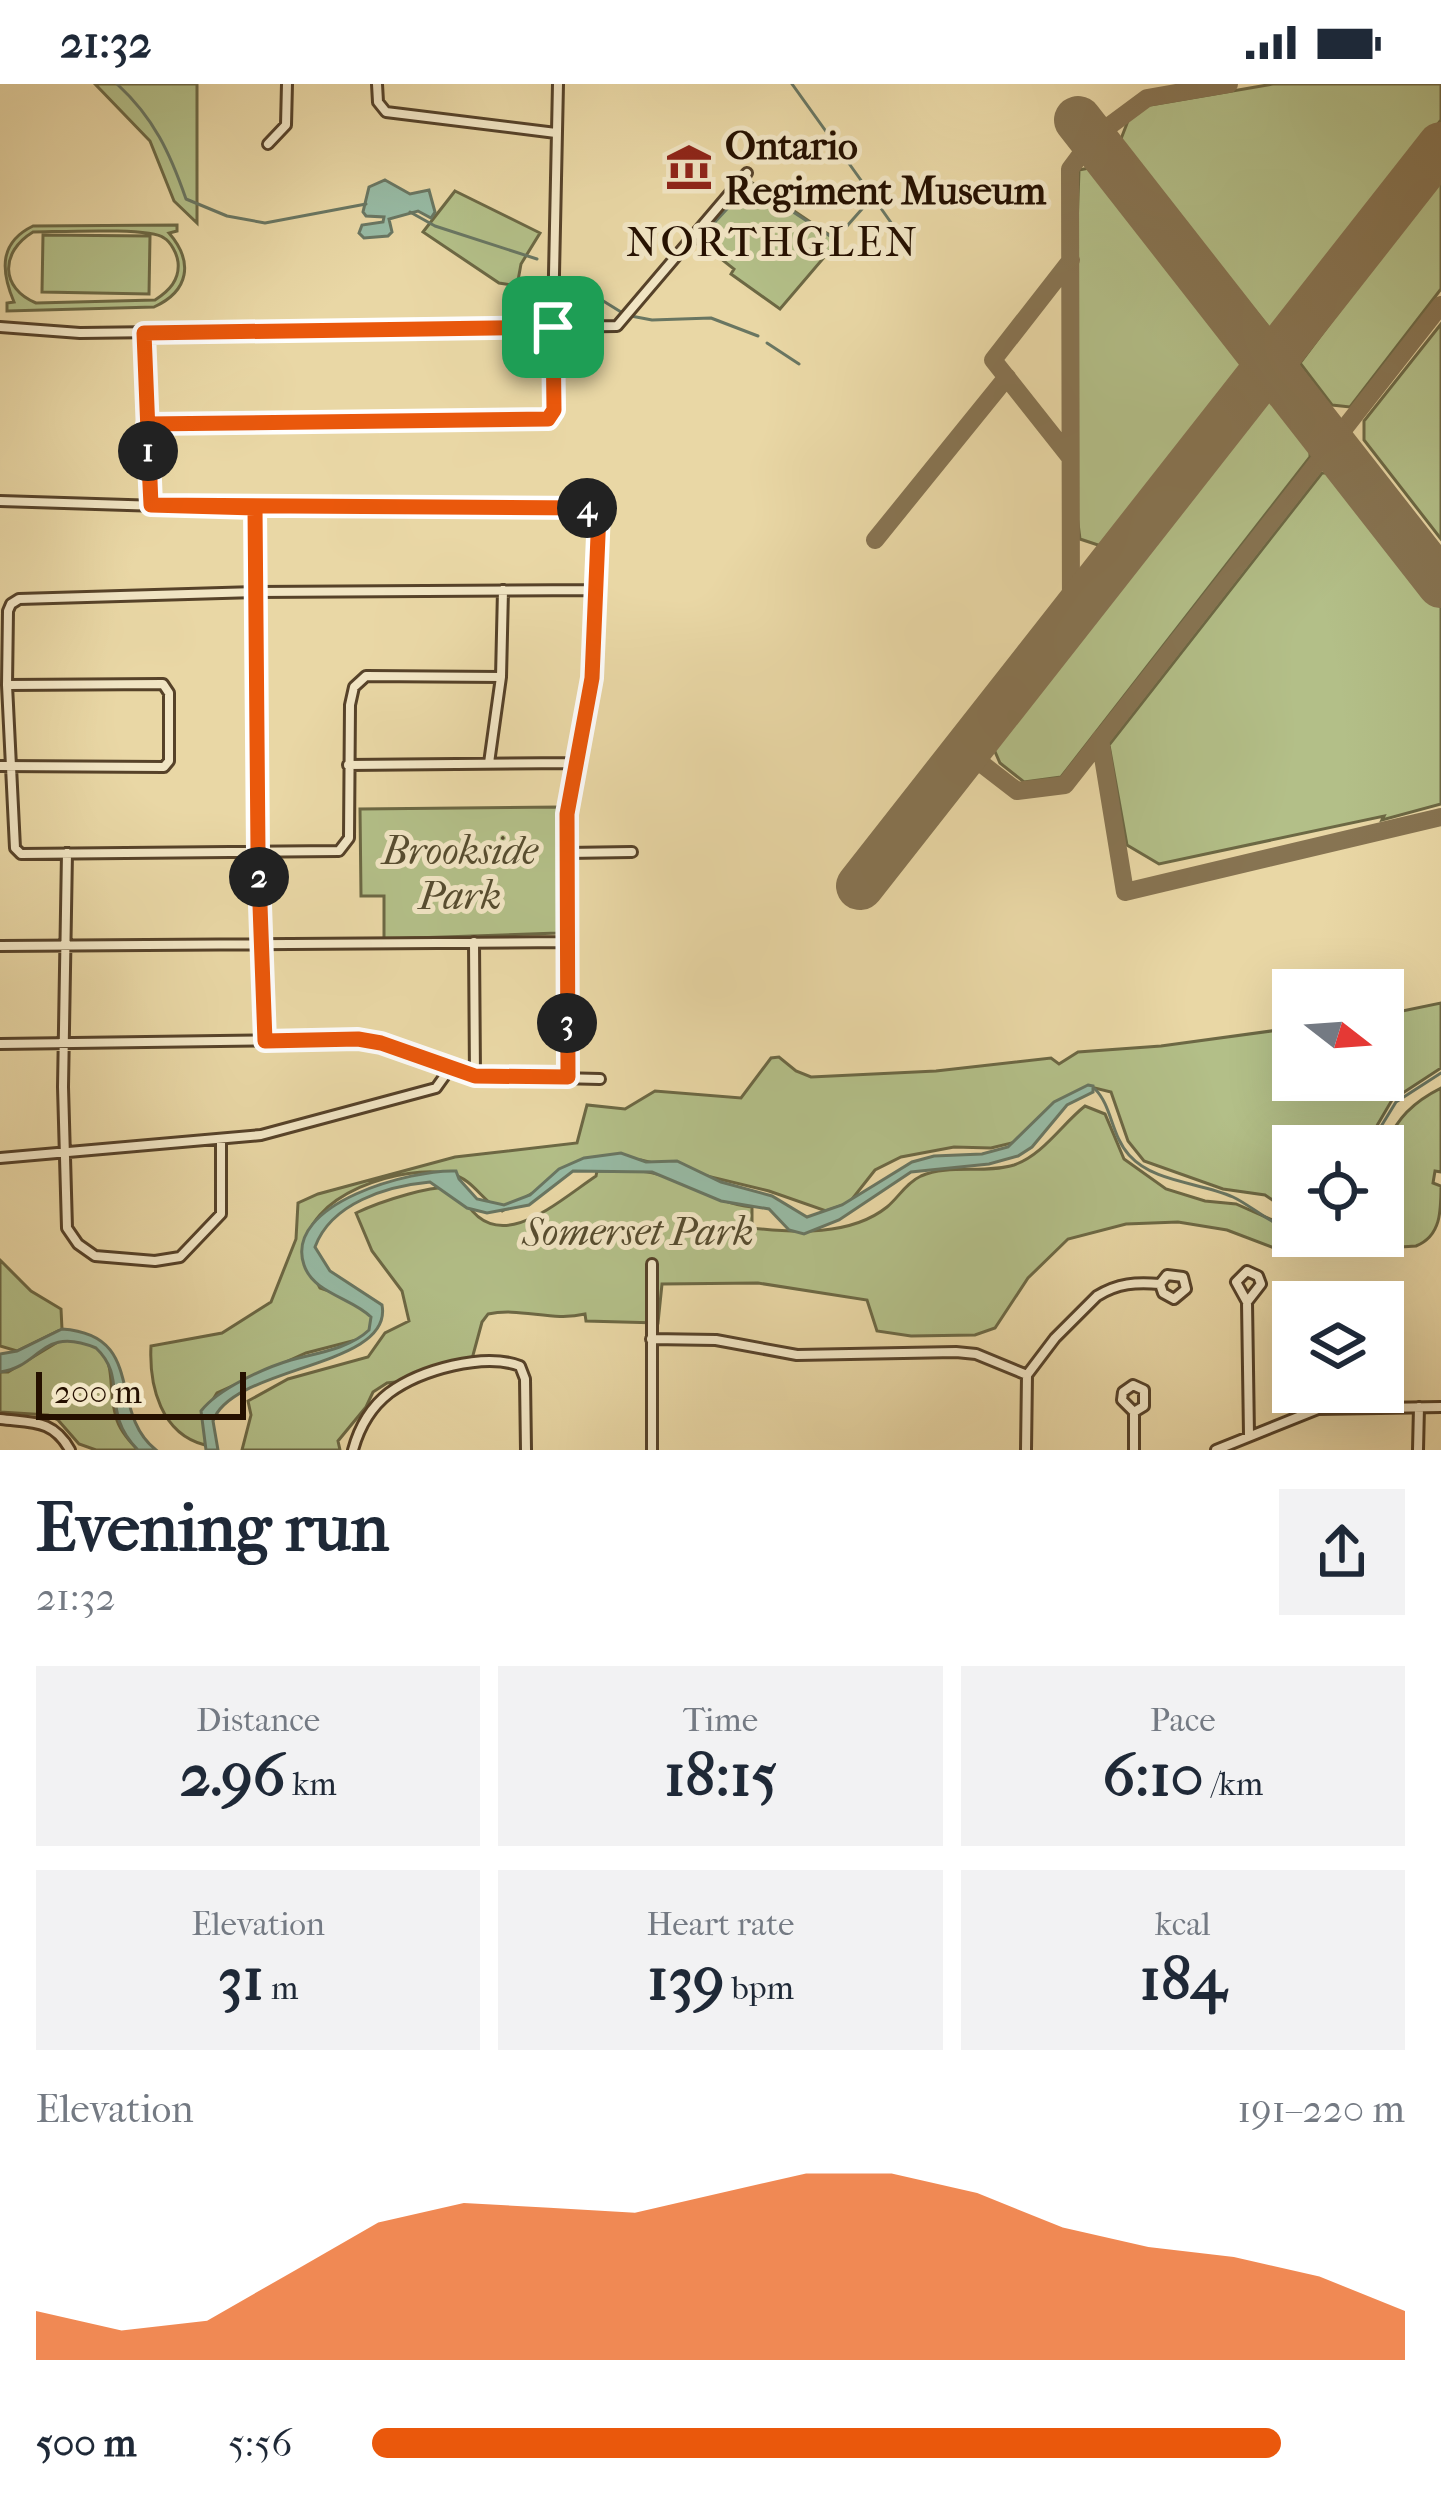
<!DOCTYPE html>
<html lang="en">
<head>
<meta charset="utf-8">
<style>
  body { margin:0; font-family:"IM FELL French Canon",serif; background:#f2f2f3; color:#1f2937; height:100vh; display:flex; flex-direction:column; font-size:45px; white-space:nowrap }
  * { box-sizing:border-box; margin:0 }
  p { font-size:39px; color:#747a83 }
  .icon { flex:none; width:66px; height:66px; fill:none; stroke:currentColor; stroke-width:2; stroke-linecap:round; stroke-linejoin:round }
  .map { position:relative; height:1366px; overflow:hidden }
  .panel { display:flex; flex-direction:column; background:#fff; flex:1 }
  .panel>* { flex:none }
  .needle { width:78px; rotate:107deg }
  .tools { position:absolute; left:1272px; top:885px; display:grid; gap:24px }
  .tools a { display:grid; place-items:center; width:132px; height:132px; border-radius:0px; background:#fff; box-shadow:0 12px 48px #0002; font-size:60px }
  .scale { position:absolute; left:36px; bottom:30px; width:210px; box-sizing:border-box; padding-left:12px; border:6px solid #251000; border-top:0; font-size:33px; line-height:42px; white-space:nowrap; color:#251000; -webkit-text-stroke:9px #f1e5c4; paint-order:stroke }
  .pin { position:absolute; display:grid; place-items:center; width:102px; height:102px; color:#fff; margin:-51px; border-radius:24px; box-shadow:0 6px 18px #0006 }
  .km { position:absolute; width:60px; height:60px; margin:-30px; border-radius:50%; background:#222; color:#fff; font-size:33px; line-height:60px; text-align:center }
  .round { display:grid; place-items:center; flex:none; width:126px; height:126px; border-radius:0px; background:#f2f2f3 }
  .head { display:flex; align-items:center; justify-content:space-between; height:204px; padding:0 36px }
  h1 { font-size:66px; font-weight:700; line-height:90px }
  .figures { display:grid; grid-template-columns:repeat(3,1fr); gap:18px; height:204px; padding:12px 36px }
  .figures div { display:grid; align-content:center; border-radius:0px; background:#f2f2f3; text-align:center }
  .figures b { font-size:60px; font-weight:700 }
  .figures small { font-size:33px; font-weight:400 }
  .figures p { font-size:33px }
  .chart { height:336px; padding:24px 36px }
  .chart p { display:flex; justify-content:space-between }
  .chart svg { width:100%; height:216px; margin-top:12px; fill:#ea580c; opacity:.7 }
  ul { padding:0 36px; list-style:none; font-size:39px }
  li { display:grid; grid-template-columns:192px 144px 1fr; align-items:center; height:90px }
  li i { height:30px; border-radius:15px; background:#ea580c }
  .status { display:flex; justify-content:space-between; align-items:center; height:84px; padding:0 60px; background:#fff; direction:ltr }
  .status svg { height:33px; fill:currentColor }
  .map>svg:first-child { display:block }
  .green { fill:#b3bf88; stroke:#6c6844; stroke-width:3; fill-rule:evenodd }
  .water { fill:#97baa4; stroke:#697662; stroke-width:3 }
  .lines { fill:none; stroke-linecap:round; stroke-linejoin:round }
  .stream { stroke:#697662; stroke-width:3 }
  .taxiway { stroke:#877452; stroke-width:18 }
  .runway { stroke:#877452; stroke-width:48 }
  .minor-casing { stroke:#564229; stroke-width:14 }
  .minor { stroke:#f1e5c4; stroke-width:8 }
  .route-casing { stroke:#fff; stroke-width:24 }
  .route { stroke:#ea580c; stroke-width:15 }
  .labels { text-anchor:middle; stroke-width:10; stroke-linejoin:round; paint-order:stroke }
  .poi-label { font-size:39px; font-weight:bold; fill:#251000; stroke:#f1e5c4; text-anchor:start }
  .park-label { font-size:39px; font-style:italic; fill:#574d30; stroke:#f1e5c4 }
  .neighbourhood-label { font-size:42px; letter-spacing:3px; fill:#251000; stroke:#f1e5c4 }
</style>
</head>
<body>
<div class="status"><b>21:32</b><svg viewBox="0 0 49 12"><path d="M0 12V9h3v3zM5 12V6h3v6zM10 12V3h3v9zM15 12V0h3v12zM26 1h20v11H26zM47 4h2v5h-2z"/></svg></div>
<div class="map">
<svg width="1441" height="1366" viewBox="0 0 1441 1366">
  <rect width="100%" height="100%" fill="#e9d7a5"/>
  <filter id="stains"><feTurbulence type="fractalNoise" baseFrequency=".00167" numOctaves="4"/><feColorMatrix values="0 0 0 0 .2 0 0 0 0 .09 0 0 0 0 .02 0 0 0 .5 -.17"/></filter>
  <radialGradient id="worn" r=".72"><stop offset=".6" stop-color="#630" stop-opacity="0"/><stop offset="1" stop-color="#630" stop-opacity=".3"/></radialGradient>
  <path class="green" d="M 95,0 L 197,0 L 197,139 L 174,117 L 150,57 Z
    M 1273,0 L 1441,0 L 1441,36 L 1300,215 L 1270,245 L 1119,60 L 1133,24 Z
    M 1099,82 L 1229,244 L 1246,279 L 1229,307 L 1104,463 L 1080,455 L 1069,369 L 1079,86 Z
    M 1441,91 L 1441,205 L 1350,323 L 1332,321 L 1300,279 Z
    M 751,98 L 834,154 L 832,164 L 780,225 L 731,190 L 734,185 L 701,159 L 695,160 L 740,104 Z
    M 455,107 L 540,149 L 521,180 L 517,202 L 499,199 L 423,148 Z
    M 177,141 L 177,147 L 169,149 C 194,178 189,207 154,223 L 7,227 L 7,219 L 14,218 C 0,185 0,158 33,142 ZM 33,148 C 56,148 150,143 164,154 C 171,158 177,170 178,178 C 180,196 169,207 155,216 L 36,219 C 0,204 0,168 33,148 Z
    M 43,151 L 150,152 L 149,210 L 42,208 Z
    M 1441,240 L 1441,455 L 1364,356 L 1364,337 Z
    M 1267,313 L 1280,313 L 1310,349 L 1310,373 L 1061,693 L 1024,698 L 1000,679 L 993,663 Z
    M 1322,389 L 1341,389 L 1441,518 L 1441,720 L 1382,736 L 1384,732 L 1159,780 L 1127,761 L 1109,661 Z
    M 560,723 L 558,849 L 384,855 L 384,812 L 361,812 L 360,725 Z
    M 1441,919 L 1441,984 L 1392,1016 L 1365,1062 L 1293,1062 L 1293,1130 L 1265,1111 L 1223,1105 L 1144,1077 L 1128,1057 L 1111,1008 L 1091,1003 L 1064,1017 L 1016,1058 L 991,1064 L 954,1063 L 901,1073 L 875,1086 L 849,1119 L 826,1127 L 769,1107 L 641,1076 L 591,1075 L 502,1127 C 482,1118 474,1095 451,1090 C 405,1079 302,1110 305,1170 C 306,1182 314,1193 320,1204 L 367,1220 L 374,1239 L 364,1254 L 306,1269 L 217,1309 L 209,1322 L 205,1361 C 161,1350 149,1302 151,1262 L 222,1249 L 271,1218 L 296,1155 L 298,1119 L 318,1110 L 455,1073 L 577,1059 L 587,1021 L 625,1025 L 655,1007 L 741,1014 L 771,974 L 779,973 L 796,987 L 811,993 L 936,987 L 1051,974 L 1059,980 L 1078,968 L 1161,962 L 1293,944 L 1293,996 L 1383,996 L 1383,931 Z
    M 1441,1004 L 1441,1088 L 1435,1087 L 1433,1099 L 1441,1102 C 1441,1127 1441,1152 1416,1162 L 1290,1170 L 1227,1146 L 1178,1138 L 1126,1140 L 1068,1155 L 1028,1194 L 995,1244 L 975,1251 L 911,1252 L 877,1247 L 867,1216 L 758,1199 L 662,1200 L 658,1239 L 586,1237 L 585,1230 C 552,1238 521,1223 488,1230 L 482,1238 L 472,1275 L 422,1295 L 387,1299 L 373,1308 L 366,1323 L 338,1357 L 340,1366 L 242,1366 L 251,1331 L 248,1317 L 288,1295 L 368,1273 L 385,1249 L 409,1237 L 402,1207 L 372,1167 L 356,1129 C 377,1119 439,1097 459,1105 C 491,1180 553,1121 596,1092 L 597,1087 C 617,1087 638,1085 657,1090 C 691,1099 715,1119 752,1123 L 752,1144 C 794,1149 851,1152 887,1123 C 899,1113 906,1099 921,1092 C 949,1080 985,1090 1014,1081 C 1043,1071 1062,1040 1085,1022 L 1105,1030 L 1124,1075 L 1166,1105 L 1205,1117 L 1236,1120 L 1293,1145 L 1293,1152 L 1383,1152 C 1383,1086 1371,1039 1441,1004 Z
    M 0,1176 L 31,1207 L 61,1225 L 62,1245 L 17,1267 L 0,1262 Z
    M 61,1256 C 126,1257 104,1293 116,1333 C 119,1346 129,1357 138,1366 L 96,1366 L 79,1360 L 58,1336 L 48,1331 L 0,1328 L 0,1288 L 8,1288 Z"/>
  <path class="water" d="M 385,96 L 410,110 L 429,106 L 435,128 L 431,134 L 418,127 L 389,135 L 392,148 L 388,152 L 364,154 L 359,149 L 362,141 L 383,138 L 384,133 L 366,132 L 363,128 L 369,103 Z
    M 1088,1001 L 1093,1002 L 1093,1008 L 1067,1021 L 1032,1063 L 1018,1072 L 989,1080 L 911,1088 L 839,1136 L 804,1150 L 789,1146 L 769,1125 L 721,1117 L 652,1088 L 573,1087 L 529,1121 L 487,1129 L 467,1124 L 430,1098 C 387,1102 331,1119 315,1163 L 330,1187 L 382,1221 C 394,1284 233,1281 213,1337 L 218,1366 L 206,1366 L 201,1327 C 218,1305 264,1284 291,1276 C 317,1269 349,1265 369,1246 L 371,1233 C 352,1214 313,1209 304,1181 C 283,1119 413,1085 456,1087 L 459,1095 L 477,1115 L 504,1121 L 530,1111 L 559,1085 L 584,1074 L 621,1069 L 646,1078 L 677,1077 L 721,1098 L 772,1112 L 807,1133 L 842,1121 L 912,1078 L 934,1072 L 982,1070 L 1008,1063 L 1054,1018 Z
    M 62,1245 C 147,1251 107,1327 156,1366 L 138,1366 C 99,1327 129,1295 96,1264 C 41,1241 41,1283 0,1288 L 0,1270 L 17,1267 Z"/>
  <g class="lines">
    <path class="stream" d="M 117,0 C 154,34 170,69 186,115 L 227,132 L 265,139 L 366,120
      M 792,0 L 873,113 L 867,120
      M 880,123 L 904,157
      M 410,128 L 435,142 L 537,175
      M 847,142 L 862,125
      M 702,152 L 750,100 L 830,152
      M 571,197 L 621,228
      M 631,232 L 652,236 L 711,234 L 758,252
      M 767,259 L 799,280
      M 1095,1005 C 1112,1022 1111,1051 1129,1071 C 1154,1099 1200,1098 1233,1113 C 1250,1121 1264,1135 1282,1142 L 1293,1138
      M 1369,1062 L 1396,1018 L 1441,989"/>
    <path class="taxiway" d="M 1069,372 L 993,276 L 1071,176
      M 875,456 L 1007,293
      M 1071,533 L 1070,85 L 1093,54 L 1147,14 L 1229,0
      M 1100,655 L 1125,808 L 1441,733
      M 970,661 L 982,680 L 1017,707 L 1065,701 L 1441,221"/>
    <path class="runway" d="M 1078,36 L 1441,500
      M 860,802 L 1441,62"/>
    <defs>
      <path id="minor" d="M 377,0 L 378,18 L 386,28 L 556,49
        M 268,60 L 286,41 L 287,0
        M 0,243 L 80,249 L 617,242 L 747,89
        M 144,249 L 151,421
        M 147,340 L 543,336 L 551,332 L 558,0
        M 0,417 L 255,425 L 589,424 L 599,428 L 592,594 L 567,730 L 568,993
        M 255,425 L 258,767 L 265,957
        M 501,593 L 366,592 L 354,603 L 350,621 L 349,754 L 339,767 L 21,770 L 15,764 L 7,601 L 8,527 L 11,520 L 19,515 L 256,508 L 597,506
        M 489,679 L 501,593 L 503,506
        M 348,681 L 575,679
        M 0,682 L 164,683 L 169,677 L 169,609 L 163,600 L 7,601
        M 67,769 L 63,1003 L 67,1144 L 78,1160 L 95,1172 L 155,1177 L 180,1173 L 221,1130 L 221,1056
        M 567,769 L 632,768
        M 474,858 L 475,992
        M 0,862 L 567,858
        M 0,960 L 358,955 L 475,992 L 600,995
        M 0,1074 L 261,1051 L 436,1004 L 451,983
        M 652,1180 L 652,1366
        M 1247,1218 L 1236,1198 L 1247,1187 L 1258,1192 L 1261,1200 L 1247,1218 L 1249,1351
        M 651,1255 L 716,1256 L 797,1271 L 956,1268 L 976,1270 L 1027,1291
        M 1134,1328 L 1122,1316 L 1123,1308 L 1133,1301 L 1144,1306 L 1144,1322 L 1134,1328 L 1134,1366
        M 0,1335 C 32,1339 53,1335 70,1366
        M 353,1366 C 359,1344 371,1323 389,1309 C 420,1286 484,1268 520,1282 L 525,1295 L 526,1366
        M 1026,1366 L 1027,1291 L 1055,1254 L 1097,1212 C 1118,1199 1136,1198 1160,1200 L 1163,1209 L 1174,1215 L 1186,1205 L 1183,1193 L 1167,1191 L 1160,1200
        M 1216,1366 L 1318,1325 L 1441,1323
        M 1418,1366 L 1419,1323"/>
    </defs>
    <use href="#minor" class="minor-casing"/>
    <use href="#minor" class="minor"/>
  </g>
  <g class="lines">
    <defs>
      <path id="route" d="M 553,243 L 144,249 L 151,421 L 255,424 L 258,767 L 265,957 L 358,955 L 381,959 L 475,992 L 568,993 L 567,730 L 592,594 L 599,428 L 589,424 L 151,421 L 147,340 L 548,335 L 554,326 L 553,243"/>
    </defs>
    <use href="#route" class="route-casing"/>
    <use href="#route" class="route"/>
  </g>
  <defs>
    <symbol id="museum-bare" viewBox="-9 -9 18 18"><path d="M0-6L6-3V-2H-6V-3ZM-5-1h2V3h-2ZM-1-1h2V3h-2ZM3-1h2V3H3ZM-6 4H6V6H-6Z" fill="#8f2418" stroke="#f1e5c4" stroke-width="2.5" paint-order="stroke"/></symbol>
  </defs>
  <g fill-rule="evenodd">
    <use href="#museum-bare" x="656" y="50" width="66" height="66"/>
  </g>
  <g class="labels">
    <g class="poi-label">
      <text x="725" y="75">Ontario<tspan x="725" dy="45">Regiment Museum</tspan></text>
    </g>
    <g class="park-label">
      <text x="460" y="780">Brookside<tspan x="460" dy="45">Park</tspan></text>
      <text x="638" y="1161">Somerset Park</text>
    </g>
    <g class="neighbourhood-label">
      <text x="773" y="172">NORTHGLEN</text>
    </g>
  </g>
  <rect width="100%" height="100%" filter="url(#stains)"/>
  <rect width="100%" height="100%" fill="url(#worn)"/>
</svg>
<div class="tools">
<a><svg class="needle" viewBox="-14 -14 28 28"><path d="M0-13l5 13h-10z" fill="#e53935"/><path d="M0 13l5-13h-10z" fill="#747a83"/></svg></a>
<a><svg class="icon" aria-label="locate" viewBox="0 0 24 24"><circle cx="12" cy="12" r="6"/><path d="M12 2v4M12 18v4M2 12h4M18 12h4"/></svg></a>
<a><svg class="icon" aria-label="layers" viewBox="0 0 24 24"><path d="M12 4l9 5-9 5-9-5zM3 14l9 5 9-5"/></svg></a>
</div>
<div class="scale">200 m</div>
<div class="pin" style="left:553px;top:243px;background:#1e9e55"><svg class="icon" aria-label="arrive" viewBox="0 0 24 24"><path d="M6 21V4h12l-3 4 3 4H6"/></svg></div>
<b class="km" style="left:148px;top:367px">1</b>
<b class="km" style="left:259px;top:793px">2</b>
<b class="km" style="left:567px;top:939px">3</b>
<b class="km" style="left:587px;top:424px">4</b>
</div>
<section class="panel">
<div class="head"><div><h1>Evening run</h1><p>21:32</p></div><a class="round"><svg class="icon" aria-label="share" viewBox="0 0 24 24"><path d="M12 15V3M7 8l5-5 5 5M5 13v7h14v-7"/></svg></a></div>
<div class="figures">
<div><p>Distance</p><b>2.96<small> km</small></b></div>
<div><p>Time</p><b>18:15</b></div>
<div><p>Pace</p><b>6:10<small> /km</small></b></div>
</div>
<div class="figures">
<div><p>Elevation</p><b>31<small> m</small></b></div>
<div><p>Heart rate</p><b>139<small> bpm</small></b></div>
<div><p>kcal</p><b>184</b></div>
</div>
<div class="chart"><p><span>Elevation</span>191–220 m</p>
<svg viewBox="0 0 160 44" preserveAspectRatio="none"><path d="M0 44V34L10 38L20 36L30 26L40 16L50 12L60 13L70 14L80 10L90 6L100 6L110 10L120 17L130 21L140 23L150 27L160 34V44z"/></svg>
</div>
<ul>
<li><b>500 m</b>5:56<i style="width:88%"></i></li>
</ul>
</section>
</body>
</html>
